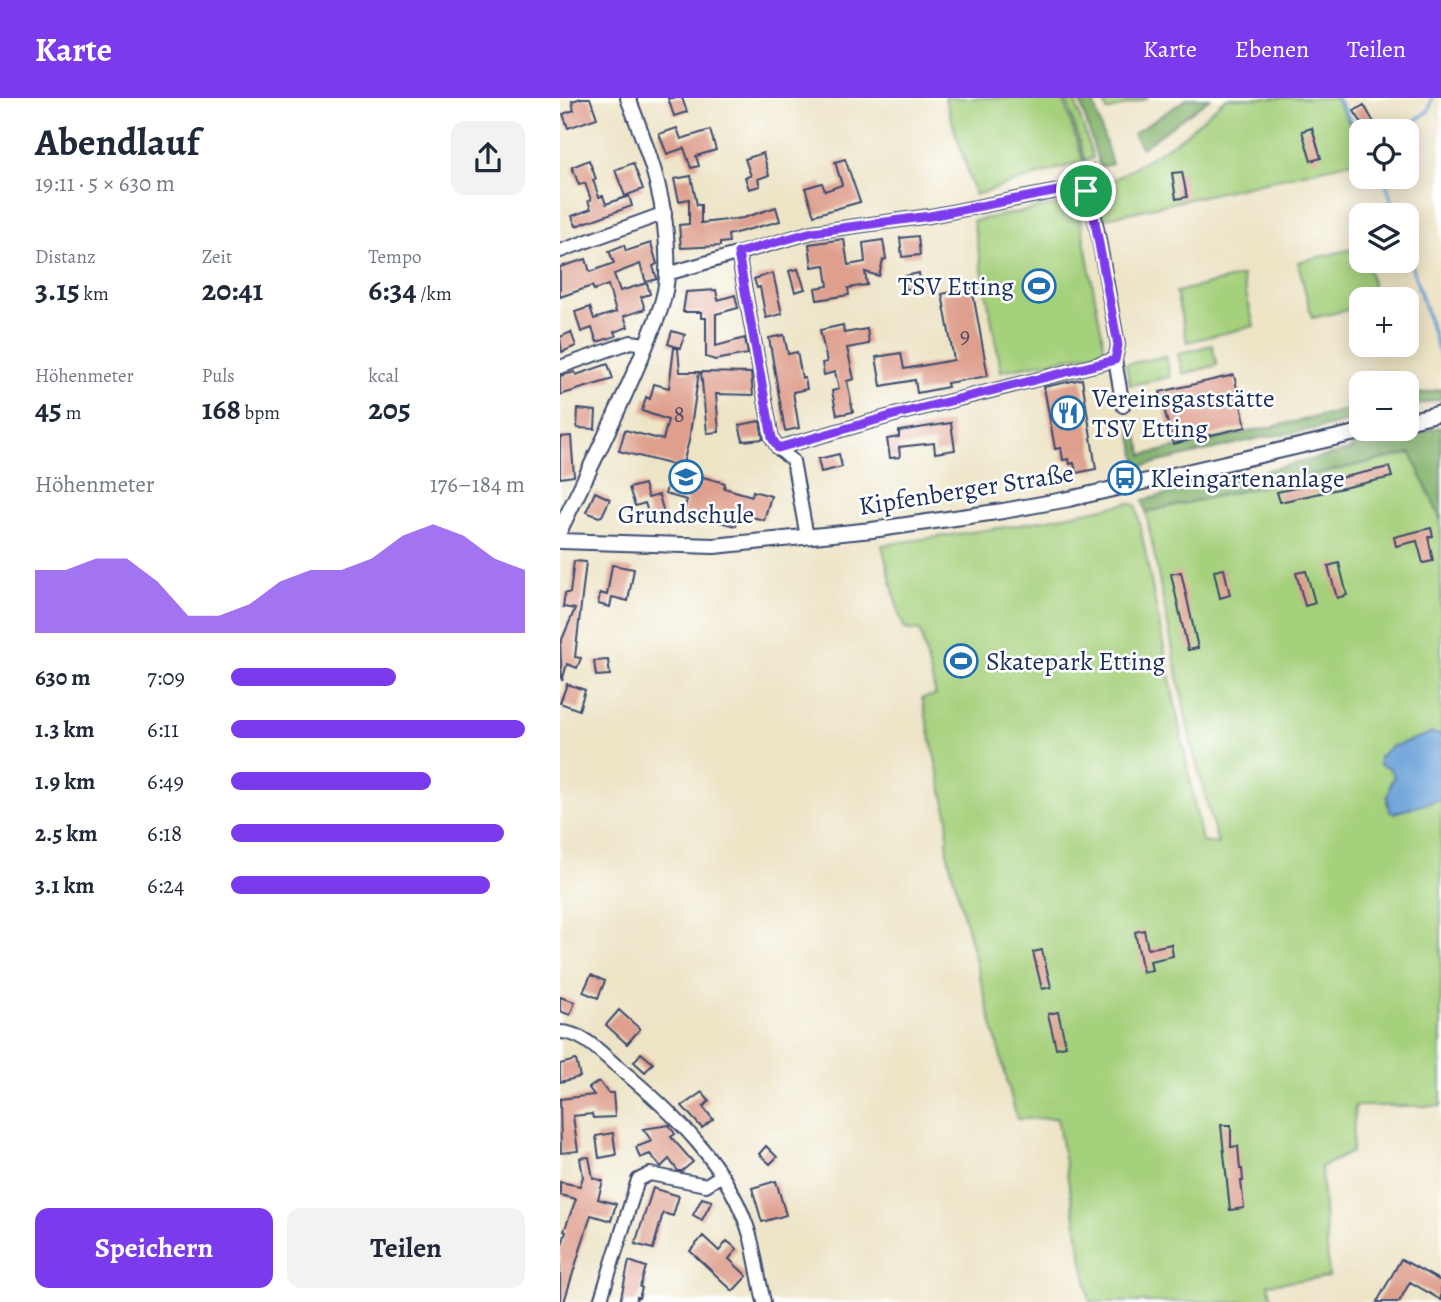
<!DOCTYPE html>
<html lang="de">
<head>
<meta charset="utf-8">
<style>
  body { margin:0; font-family:Alegreya,serif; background:#f2f2f3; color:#1f2937; height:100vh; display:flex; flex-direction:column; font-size:26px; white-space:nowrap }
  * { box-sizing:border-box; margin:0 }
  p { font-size:23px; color:#747a83 }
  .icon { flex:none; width:38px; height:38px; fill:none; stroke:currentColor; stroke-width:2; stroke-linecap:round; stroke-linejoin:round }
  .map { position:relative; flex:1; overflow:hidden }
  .details { display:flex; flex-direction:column; background:#fff; width:560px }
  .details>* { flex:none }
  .fabs { position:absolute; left:789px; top:21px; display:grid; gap:14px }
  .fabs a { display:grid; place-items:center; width:70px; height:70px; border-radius:14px; background:#fff; box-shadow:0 4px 18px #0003; font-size:35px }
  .pin { position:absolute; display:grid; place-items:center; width:60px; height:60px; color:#fff; margin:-30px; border:4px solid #fff; border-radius:50%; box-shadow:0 2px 7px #0007 }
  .round { display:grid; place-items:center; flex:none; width:74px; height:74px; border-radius:14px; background:#f2f2f3 }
  .head { display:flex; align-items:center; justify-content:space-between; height:119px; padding:0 35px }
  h1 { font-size:38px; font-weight:600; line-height:52px }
  .metrics { display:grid; grid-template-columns:repeat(3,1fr); gap:10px; height:119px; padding:7px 35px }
  .metrics div { display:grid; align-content:center }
  .metrics b { font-size:30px; font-weight:600 }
  .metrics small { font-size:19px; font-weight:400 }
  .metrics p { font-size:19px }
  .chart { height:196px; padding:14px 35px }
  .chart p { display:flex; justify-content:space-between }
  .chart svg { width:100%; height:126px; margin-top:7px; fill:#7c3aed; opacity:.7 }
  .primary-button { display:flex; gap:14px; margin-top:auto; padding:14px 35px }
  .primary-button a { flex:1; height:80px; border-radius:14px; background:#7c3aed; color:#fff; font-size:28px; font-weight:600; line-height:80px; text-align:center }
  .primary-button a+a { background:#f2f2f3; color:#1f2937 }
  ul { padding:0 35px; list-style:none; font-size:23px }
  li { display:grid; grid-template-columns:112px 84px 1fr; align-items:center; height:52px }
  li i { height:18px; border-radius:9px; background:#7c3aed }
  header { display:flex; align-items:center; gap:42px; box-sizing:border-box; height:98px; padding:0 35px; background:#7c3aed; color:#fff }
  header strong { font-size:33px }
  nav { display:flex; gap:38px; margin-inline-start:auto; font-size:24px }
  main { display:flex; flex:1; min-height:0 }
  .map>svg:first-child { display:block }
  .green { fill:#a5d07c; stroke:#60806d; stroke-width:2 }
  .forest { fill:#84b26c; stroke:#507065; stroke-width:2 }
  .water { fill:#6ba1d8; stroke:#43689b; stroke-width:2 }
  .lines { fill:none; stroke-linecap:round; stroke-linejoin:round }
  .stream { stroke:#6ba1d8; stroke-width:3.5 }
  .building { fill:#de9f8d }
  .minor-casing { stroke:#3a4a6e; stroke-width:16 }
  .tertiary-casing { stroke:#3a4a6e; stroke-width:18 }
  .minor { stroke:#fff; stroke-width:12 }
  .tertiary { stroke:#fff; stroke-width:14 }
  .route-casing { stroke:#fff; stroke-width:14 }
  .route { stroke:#7c3aed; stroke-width:9 }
  .labels { text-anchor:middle; stroke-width:5; stroke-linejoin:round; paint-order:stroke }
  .number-label { font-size:23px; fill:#4c4b6a }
  .poi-label { font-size:26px; fill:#1b2f5e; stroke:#fff; text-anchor:start }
  .street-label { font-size:26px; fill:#1b2f5e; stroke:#fff }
</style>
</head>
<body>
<header>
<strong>Karte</strong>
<nav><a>Karte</a><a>Ebenen</a><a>Teilen</a></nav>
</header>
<main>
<section class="details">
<div class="head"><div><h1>Abendlauf</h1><p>19:11 · 5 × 630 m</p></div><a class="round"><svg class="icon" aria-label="share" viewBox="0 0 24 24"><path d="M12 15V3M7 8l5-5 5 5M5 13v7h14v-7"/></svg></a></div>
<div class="metrics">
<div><p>Distanz</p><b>3.15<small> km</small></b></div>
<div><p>Zeit</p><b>20:41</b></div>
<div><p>Tempo</p><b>6:34<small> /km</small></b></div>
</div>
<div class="metrics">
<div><p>Höhenmeter</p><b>45<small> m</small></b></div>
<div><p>Puls</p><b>168<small> bpm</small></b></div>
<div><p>kcal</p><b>205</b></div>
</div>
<div class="chart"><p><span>Höhenmeter</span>176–184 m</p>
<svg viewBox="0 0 160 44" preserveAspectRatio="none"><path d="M0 44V22L10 22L20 18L30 18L40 26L50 38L60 38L70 34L80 26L90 22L100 22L110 18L120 10L130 6L140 10L150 18L160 22V44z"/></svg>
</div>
<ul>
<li><b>630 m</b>7:09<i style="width:56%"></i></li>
<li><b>1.3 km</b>6:11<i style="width:100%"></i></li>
<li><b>1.9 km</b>6:49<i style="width:68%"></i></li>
<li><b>2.5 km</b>6:18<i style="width:93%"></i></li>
<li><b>3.1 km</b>6:24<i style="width:88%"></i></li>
</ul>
<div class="primary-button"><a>Speichern</a><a>Teilen</a></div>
</section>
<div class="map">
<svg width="881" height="1204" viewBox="0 0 881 1204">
  <rect width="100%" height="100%" fill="#fff"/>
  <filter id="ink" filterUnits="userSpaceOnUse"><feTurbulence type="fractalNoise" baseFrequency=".0143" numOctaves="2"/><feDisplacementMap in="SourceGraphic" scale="14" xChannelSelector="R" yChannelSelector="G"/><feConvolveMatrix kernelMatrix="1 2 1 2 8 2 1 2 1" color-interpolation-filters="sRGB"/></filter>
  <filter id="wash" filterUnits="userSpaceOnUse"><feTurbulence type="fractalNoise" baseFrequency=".00686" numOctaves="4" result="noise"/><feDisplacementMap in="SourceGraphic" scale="28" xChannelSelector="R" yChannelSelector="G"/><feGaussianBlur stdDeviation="1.57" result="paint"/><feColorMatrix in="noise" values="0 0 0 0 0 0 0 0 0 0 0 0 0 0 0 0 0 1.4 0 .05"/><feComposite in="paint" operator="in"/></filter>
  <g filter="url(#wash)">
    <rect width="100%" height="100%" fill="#ede4c6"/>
    <path class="green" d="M 385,0 L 503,0 L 523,63 L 415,97 Z
      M 506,0 L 514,0 L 533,60 L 525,63 Z
      M 542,0 L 589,0 L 547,13 Z
      M 666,0 L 775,0 L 801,45 L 801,62 L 542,121 L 537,92 L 620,41 Z
      M 517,103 L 545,253 L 441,273 L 413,123 Z
      M 801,149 L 802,163 L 807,163 L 816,201 L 802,201 L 801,209 L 752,220 L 738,164 Z
      M 682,178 L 694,228 L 627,244 L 616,194 Z
      M 652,247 L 657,267 L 623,276 L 618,256 Z
      M 606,258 L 610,279 L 570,287 L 566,266 Z
      M 851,355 L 881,422 L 881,637 L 872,635 L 831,649 L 822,668 L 829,670 L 834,678 L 830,685 L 827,706 L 834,715 L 881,701 L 881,1008 L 795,1008 L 792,1054 L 761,1069 L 769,1179 L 708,1186 L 713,1204 L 530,1204 L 497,1020 L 457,1021 L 387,754 L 388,720 L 362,600 L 376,597 L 360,533 L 345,531 L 340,520 L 322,447 L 459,427 L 569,405 L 576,407 L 642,744 L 658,746 L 631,644 L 586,414 Z"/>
    <path class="forest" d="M 519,0 L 532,0 L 552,66 L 540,69 Z
      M 628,0 L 650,0 L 582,50 L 573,36 Z
      M 881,291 L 881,301 L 847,309 L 847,299 Z
      M 801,309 L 801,320 L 756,331 L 700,340 L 578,369 L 569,323 L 573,322 L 583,357 Z
      M 881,329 L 881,422 L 851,355 L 586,414 L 583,402 L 791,352 L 792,348 Z"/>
    <path class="water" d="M 872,635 L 881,637 L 881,701 L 834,715 L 830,714 L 827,699 L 834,678 L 829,670 L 820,667 L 819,659 L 831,649 Z"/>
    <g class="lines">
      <path class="stream" d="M 777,0 L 802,42
        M 842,33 L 869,12 L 872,0
        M 824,79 L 836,117
        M 847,153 L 881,260"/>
    </g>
    <g id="blocks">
      <path class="building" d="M 22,0 L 30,0 L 37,20 L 8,30 L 3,16 L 14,12 L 12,3 Z
        M 108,0 L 122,0 L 127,14 L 114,18 Z
        M 804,7 L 816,28 L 807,33 L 794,13 Z
        M 117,30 L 121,41 L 150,32 L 156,52 L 136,58 L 139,68 L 131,70 L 124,50 L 107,56 L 99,36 Z
        M 752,30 L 761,60 L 751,63 L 742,33 Z
        M 203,55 L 209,77 L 198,81 L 200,88 L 189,91 L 185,79 L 191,78 L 185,61 Z
        M 285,61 L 300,104 L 254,117 L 245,90 L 262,85 L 265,93 L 282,87 L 275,64 Z
        M 29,62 L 36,81 L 33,82 L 39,99 L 43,98 L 46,106 L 69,98 L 72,108 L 16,128 L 12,118 L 31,111 L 28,103 L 31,102 L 25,85 L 19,87 L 12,69 Z
        M 73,65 L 83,91 L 65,98 L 55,72 Z
        M 533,66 L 536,75 L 519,82 L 516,73 Z
        M 622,74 L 627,99 L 616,101 L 612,75 Z
        M 131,78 L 137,107 L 141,107 L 141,125 L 183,120 L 216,109 L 220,123 L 168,137 L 169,144 L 160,145 L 160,148 L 121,150 L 119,127 L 129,126 L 129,101 L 119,103 L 114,81 Z
        M 358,138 L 360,157 L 342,159 L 340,140 Z
        M 284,141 L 288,167 L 305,164 L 303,145 L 323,142 L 326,161 L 323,162 L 319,178 L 305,174 L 307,187 L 288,190 L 289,197 L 257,202 L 255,190 L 268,188 L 265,167 L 252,169 L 249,146 Z
        M 91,145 L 97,166 L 93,168 L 97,181 L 86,184 L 80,166 L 54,176 L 60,193 L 87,185 L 90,196 L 81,199 L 85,211 L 64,218 L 68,229 L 54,234 L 56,238 L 37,244 L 32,230 L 21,234 L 15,214 L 30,209 L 34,221 L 56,214 L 48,187 L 34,192 L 32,188 L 0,199 L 0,169 L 26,161 L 30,174 L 54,165 L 49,153 L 64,147 L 66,153 Z
        M 238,171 L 245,191 L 235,194 L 229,173 Z
        M 213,175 L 222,216 L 206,220 L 200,189 L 197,190 L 194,181 Z
        M 359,175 L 361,189 L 346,191 L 345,178 Z
        M 412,190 L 428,278 L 387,285 L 388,289 L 357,295 L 355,282 L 321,288 L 316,259 L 341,255 L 344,271 L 394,262 L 382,196 Z
        M 156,192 L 158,202 L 175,197 L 178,210 L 156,216 L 156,248 L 185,240 L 188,256 L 155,262 L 146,259 L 146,220 L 141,220 L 141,214 L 123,214 L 126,194 Z
        M 283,227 L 284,235 L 307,231 L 309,246 L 287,250 L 294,281 L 287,283 L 293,314 L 277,317 L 272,293 L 279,291 L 275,274 L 264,277 L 262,265 L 267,264 L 260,232 Z
        M 112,233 L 125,237 L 120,250 L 108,246 Z
        M 11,234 L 16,248 L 2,254 L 0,239 Z
        M 224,237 L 228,256 L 237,254 L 242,280 L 245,280 L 247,291 L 233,294 L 239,330 L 225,333 L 209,240 Z
        M 114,250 L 118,250 L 120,274 L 139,274 L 129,343 L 121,373 L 165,385 L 164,390 L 192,398 L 193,393 L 211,398 L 204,422 L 179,416 L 176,428 L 123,415 L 127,402 L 105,396 L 113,367 L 59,353 L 65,332 L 103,342 L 108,322 L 82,313 L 86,299 L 90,301 L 94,286 L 109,290 Z
        M 48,266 L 53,281 L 0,297 L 0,278 L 15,274 L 16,277 Z
        M 141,274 L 191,275 L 193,297 L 156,296 L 159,334 L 147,335 Z
        M 674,277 L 686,329 L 613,346 L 600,294 Z
        M 522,281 L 536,371 L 516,375 L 514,365 L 510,366 L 509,361 L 503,362 L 501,350 L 495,351 L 484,289 Z
        M 18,311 L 36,313 L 35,331 L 17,330 Z
        M 200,323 L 203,341 L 183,343 L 179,327 Z
        M 391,325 L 395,352 L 375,355 L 374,345 L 339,349 L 340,359 L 330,360 L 327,341 L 339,339 L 339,333 Z
        M 11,338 L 14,378 L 0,380 L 0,339 Z
        M 279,356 L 282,369 L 261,374 L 258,361 Z
        M 829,369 L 832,379 L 720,404 L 717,394 Z
        M 84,386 L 88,400 L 99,397 L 106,423 L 92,427 L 85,405 L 75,408 L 69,390 Z
        M 35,394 L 50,401 L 42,418 L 39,419 L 26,414 Z
        M 871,430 L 873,438 L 868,439 L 873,463 L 863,465 L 857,443 L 836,448 L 834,439 Z
        M 14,463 L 26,464 L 15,559 L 21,560 L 17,570 L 7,566 L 2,583 L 0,546 L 15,511 L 3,509 L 5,495 L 10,495 Z
        M 779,465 L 787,497 L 777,500 L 768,468 Z
        M 52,467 L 74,471 L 68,503 L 52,499 L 50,509 L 38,506 L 40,495 L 47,497 Z
        M 664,471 L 670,497 L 660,500 L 654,473 Z
        M 746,473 L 755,505 L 745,508 L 736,475 Z
        M 621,474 L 638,550 L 628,552 L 611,476 Z
        M 48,562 L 50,577 L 36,578 L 34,563 Z
        M 7,586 L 25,592 L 19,612 L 0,605 Z
        M 584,832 L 588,851 L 611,846 L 613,858 L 590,863 L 592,872 L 583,874 L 575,834 Z
        M 482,852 L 491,889 L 482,891 L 473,854 Z
        M 31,877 L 45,883 L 38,900 L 23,894 Z
        M 0,899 L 15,904 L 10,917 L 0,913 Z
        M 59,912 L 80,931 L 67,946 L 46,927 Z
        M 498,914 L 506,948 L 496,950 L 488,916 Z
        M 81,955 L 93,965 L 85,974 L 74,964 Z
        M 16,962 L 20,979 L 0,984 L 0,966 Z
        M 39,983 L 48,995 L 53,995 L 55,1019 L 33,1020 L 32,1016 L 13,1018 L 18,1053 L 1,1055 L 0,1001 L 34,997 L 29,990 Z
        M 142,994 L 149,1003 L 143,1009 L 153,1021 L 142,1030 L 122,1008 Z
        M 109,1027 L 115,1036 L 111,1039 L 133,1064 L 122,1073 L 118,1073 L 109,1061 L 101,1069 L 90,1056 L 80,1060 L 76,1049 L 92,1043 L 83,1031 Z
        M 661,1027 L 671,1027 L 671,1049 L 678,1048 L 680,1071 L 682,1071 L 683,1083 L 681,1083 L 684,1110 L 670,1112 Z
        M 53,1035 L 56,1057 L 39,1060 L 36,1038 Z
        M 206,1048 L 217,1059 L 210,1066 L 199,1056 Z
        M 29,1059 L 33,1080 L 43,1083 L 38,1101 L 56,1106 L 51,1123 L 31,1117 L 4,1204 L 0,1204 L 0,1152 L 6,1134 L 4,1133 L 16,1101 L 0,1097 L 0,1084 L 20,1088 L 23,1079 L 20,1060 Z
        M 216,1083 L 226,1117 L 202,1124 L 192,1090 Z
        M 93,1090 L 119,1098 L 113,1118 L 103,1115 L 93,1151 L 75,1146 Z
        M 142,1100 L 152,1103 L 142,1122 L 133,1117 Z
        M 143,1138 L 159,1153 L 167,1143 L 177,1151 L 169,1161 L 187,1178 L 173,1193 L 130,1153 Z
        M 841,1161 L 881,1183 L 881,1202 L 850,1184 L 839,1204 L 817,1204 Z
        M 69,1163 L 86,1169 L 80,1189 L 82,1190 L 79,1200 L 77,1199 L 76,1204 L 60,1204 Z"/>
    </g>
  </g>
  <g filter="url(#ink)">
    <use href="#blocks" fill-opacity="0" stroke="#3a4a6e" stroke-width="2"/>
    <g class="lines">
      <defs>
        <path id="minor" d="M 0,153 L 105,115
          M 178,155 L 212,340 L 218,350 L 233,363 L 247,439
          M 107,176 L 252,134 L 370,118 L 513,90 L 526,93 L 532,103 L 558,247 L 555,262 L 563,308
          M 0,269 L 71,244 L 86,246
          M 218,350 L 334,317 L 555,262
          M 0,934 C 23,934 42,956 58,969 C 113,1014 172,1070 191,1141 C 196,1161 199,1183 204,1204
          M 40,1204 L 78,1082 L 90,1076 L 146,1087 L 162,1077"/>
        <path id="tertiary" d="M 847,323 L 881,315
          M 0,432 C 28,374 57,317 82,257 C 92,231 106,205 107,176 C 110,111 91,59 68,0
          M 0,443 L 154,448 L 312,432 L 443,413 L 509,401 L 813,331"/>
      </defs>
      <use href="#minor" class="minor-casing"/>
      <use href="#tertiary" class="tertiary-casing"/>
      <use href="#minor" class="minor"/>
      <use href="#tertiary" class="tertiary"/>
    </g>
  </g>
  <g class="lines" filter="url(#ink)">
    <defs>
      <path id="route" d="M 513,90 L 526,93 L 531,103 L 558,247 L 555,262 L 334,317 L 218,350 L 212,340 L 178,155 L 252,134 L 370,118 Z"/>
    </defs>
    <use href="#route" class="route-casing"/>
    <use href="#route" class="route"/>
  </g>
  <defs>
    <symbol id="stadium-ring" viewBox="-11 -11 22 22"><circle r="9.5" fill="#fff" stroke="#1f6fb2" stroke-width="1.5"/><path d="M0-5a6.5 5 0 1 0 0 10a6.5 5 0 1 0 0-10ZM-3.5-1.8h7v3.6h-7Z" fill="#1f6fb2"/></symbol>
    <symbol id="restaurant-ring" viewBox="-11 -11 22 22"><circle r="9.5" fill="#fff" stroke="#1f6fb2" stroke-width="1.5"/><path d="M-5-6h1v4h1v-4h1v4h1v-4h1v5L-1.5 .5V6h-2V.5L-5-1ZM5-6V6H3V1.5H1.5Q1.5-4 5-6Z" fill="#1f6fb2"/></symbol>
    <symbol id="school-ring" viewBox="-11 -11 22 22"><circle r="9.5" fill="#fff" stroke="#1f6fb2" stroke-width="1.5"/><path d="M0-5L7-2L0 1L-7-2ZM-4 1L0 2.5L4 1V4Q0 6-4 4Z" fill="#1f6fb2"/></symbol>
    <symbol id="bus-ring" viewBox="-11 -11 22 22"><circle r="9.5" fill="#fff" stroke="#1f6fb2" stroke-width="1.5"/><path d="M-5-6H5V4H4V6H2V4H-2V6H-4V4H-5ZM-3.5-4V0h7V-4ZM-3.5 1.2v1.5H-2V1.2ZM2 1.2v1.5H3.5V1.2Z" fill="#1f6fb2"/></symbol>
  </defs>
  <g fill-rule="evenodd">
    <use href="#stadium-ring" x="460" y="169" width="38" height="38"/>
    <use href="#restaurant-ring" x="489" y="296" width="38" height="38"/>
    <use href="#school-ring" x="107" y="360" width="38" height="38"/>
    <use href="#bus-ring" x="546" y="361" width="38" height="38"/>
    <use href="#stadium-ring" x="382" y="544" width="38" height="38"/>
  </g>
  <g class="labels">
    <g class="number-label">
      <text x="405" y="245">9</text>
      <text x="119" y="324">8</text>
    </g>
    <g class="poi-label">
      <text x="454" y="197" text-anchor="end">TSV Etting</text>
      <text x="532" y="309">Vereinsgaststätte<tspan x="532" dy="30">TSV Etting</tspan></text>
      <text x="590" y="389">Kleingartenanlage</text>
      <text x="126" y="425" text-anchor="middle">Grundschule</text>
      <text x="426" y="572">Skatepark Etting</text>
    </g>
    <g class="street-label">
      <text transform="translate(406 391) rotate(-9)" y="9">Kipfenberger Straße</text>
    </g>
  </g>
</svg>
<div class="fabs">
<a><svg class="icon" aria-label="locate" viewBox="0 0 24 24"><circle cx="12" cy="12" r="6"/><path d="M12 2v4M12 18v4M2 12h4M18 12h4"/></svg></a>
<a><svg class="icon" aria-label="layers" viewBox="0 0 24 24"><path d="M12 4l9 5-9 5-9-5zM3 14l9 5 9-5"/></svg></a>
<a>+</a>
<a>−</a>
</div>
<div class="pin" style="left:526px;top:93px;background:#1e9e55"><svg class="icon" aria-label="arrive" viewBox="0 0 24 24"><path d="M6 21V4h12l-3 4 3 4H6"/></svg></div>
</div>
</main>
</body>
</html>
